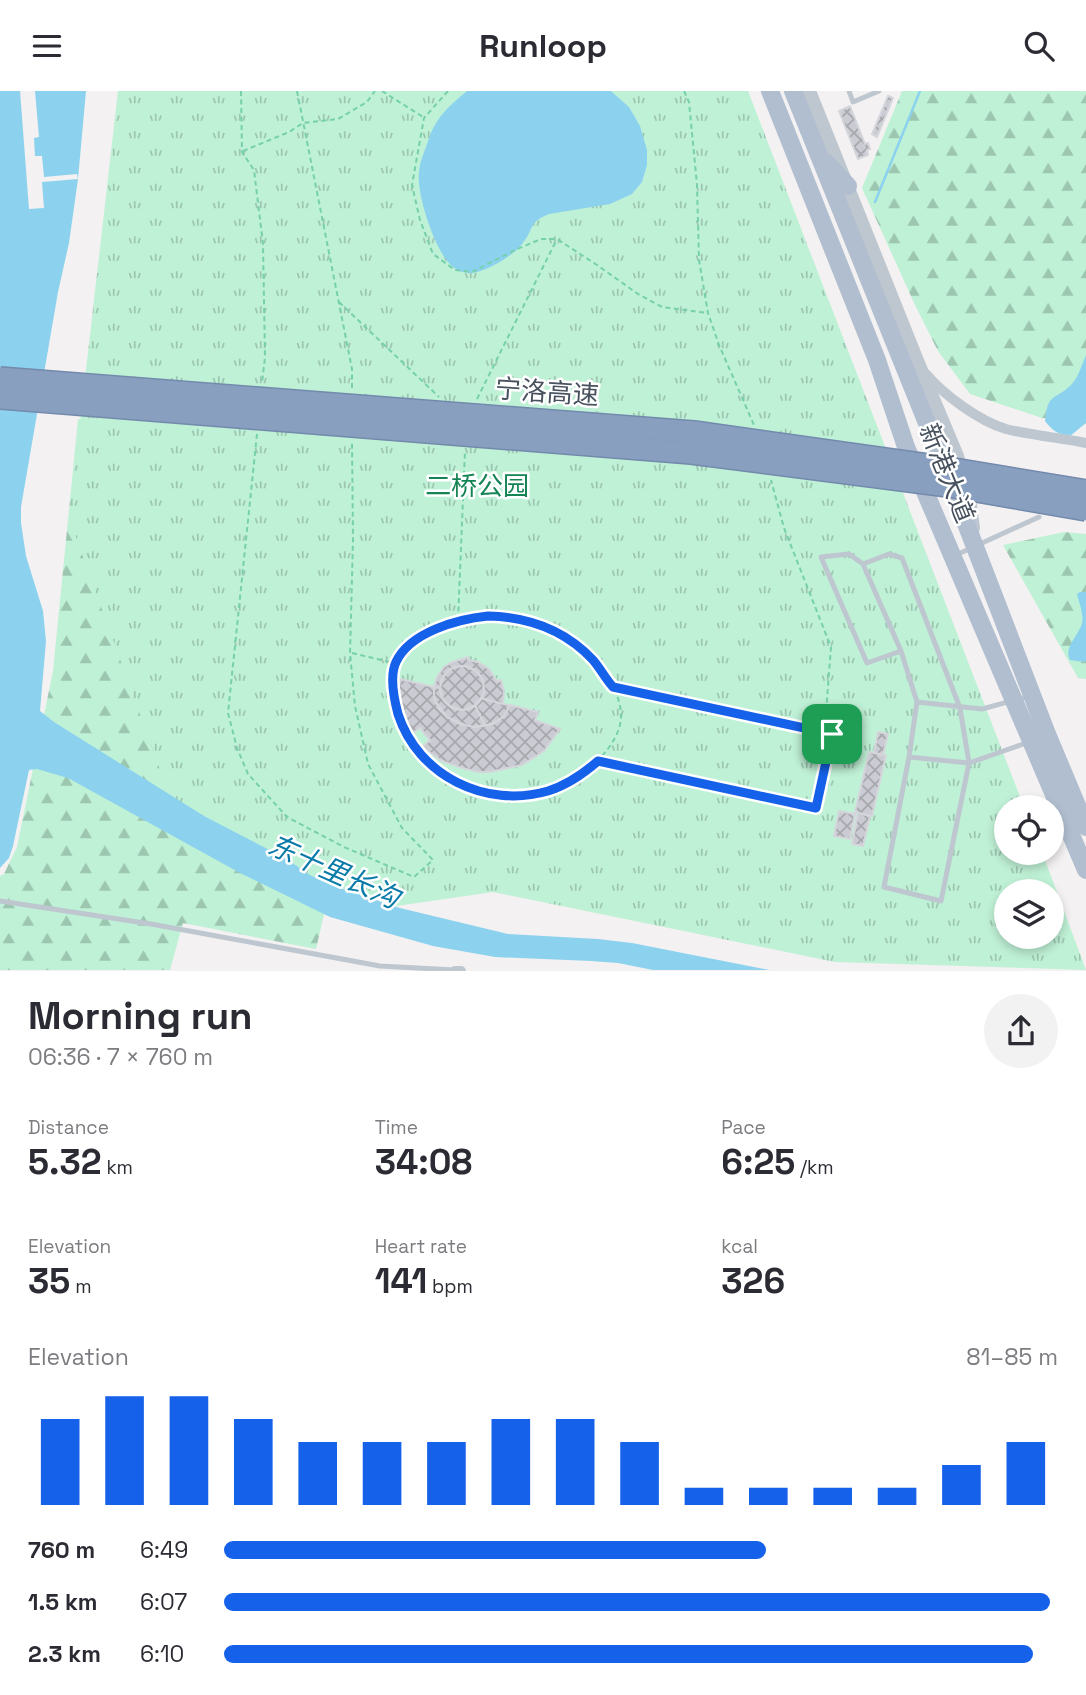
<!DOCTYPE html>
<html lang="en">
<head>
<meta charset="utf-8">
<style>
  body { margin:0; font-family:"Space Grotesk","Noto Sans SC",sans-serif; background:#f2f2f3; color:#2b2b33; height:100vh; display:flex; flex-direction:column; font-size:26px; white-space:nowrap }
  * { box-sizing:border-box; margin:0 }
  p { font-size:23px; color:#7c7c81 }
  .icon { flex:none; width:38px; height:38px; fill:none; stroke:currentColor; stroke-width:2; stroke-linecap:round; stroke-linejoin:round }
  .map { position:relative; height:880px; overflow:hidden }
  .panel { display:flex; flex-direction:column; background:#fff; flex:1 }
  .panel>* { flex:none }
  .controls { position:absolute; left:994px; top:704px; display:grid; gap:14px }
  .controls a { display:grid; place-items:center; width:70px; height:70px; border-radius:50%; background:#fff; box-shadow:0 4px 10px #0003; font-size:35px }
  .pin { position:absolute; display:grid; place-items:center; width:60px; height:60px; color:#fff; margin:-30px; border-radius:14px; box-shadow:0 4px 10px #0006 }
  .round { display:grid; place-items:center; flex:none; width:74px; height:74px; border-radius:37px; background:#f2f2f3 }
  .overview { display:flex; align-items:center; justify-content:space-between; height:119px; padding:0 28px }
  h1 { font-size:38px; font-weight:800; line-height:52px }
  .figures { display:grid; grid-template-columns:repeat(3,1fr); gap:10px; height:119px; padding:7px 28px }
  .figures div { display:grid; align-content:center }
  .figures b { font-size:35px; font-weight:800 }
  .figures small { font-size:19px; font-weight:400 }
  .figures p { font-size:19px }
  .chart { height:196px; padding:14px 28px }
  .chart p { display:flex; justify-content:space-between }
  .chart svg { width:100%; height:126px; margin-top:7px; stroke:#1561e9; stroke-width:6 }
  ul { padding:0 28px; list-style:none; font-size:23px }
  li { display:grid; grid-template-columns:112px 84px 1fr; align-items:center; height:52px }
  li i { height:18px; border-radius:9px; background:#1561e9 }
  header { display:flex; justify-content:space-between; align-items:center; height:91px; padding:0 28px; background:#fff; font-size:32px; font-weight:800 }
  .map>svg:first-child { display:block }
  .forest { fill:url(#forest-firs) }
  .park { fill:url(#park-tufts); fill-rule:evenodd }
  .water { fill:#8cd2ee }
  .pier { fill:#f3f1f1 }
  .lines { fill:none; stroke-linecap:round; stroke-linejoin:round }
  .stream { stroke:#8cd2ee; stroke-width:2.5 }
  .building { fill:url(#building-cross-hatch); stroke:#d5d6dc; stroke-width:2 }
  .path { stroke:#76d0ab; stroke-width:2; stroke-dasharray:5 3.5; stroke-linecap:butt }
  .service { stroke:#bec7d0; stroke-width:5 }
  .minor { stroke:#bec7d0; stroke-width:10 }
  .tertiary { stroke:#bec7d0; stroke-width:14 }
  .primary { stroke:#b0bed0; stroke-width:18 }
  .motorway-bridge-casing { stroke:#738aac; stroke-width:24; stroke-linecap:butt }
  .motorway-bridge { stroke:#889fc0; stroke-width:21 }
  .route-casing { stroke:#fff; stroke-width:14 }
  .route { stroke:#1561e9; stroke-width:9 }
  .labels { text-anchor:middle; stroke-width:5; stroke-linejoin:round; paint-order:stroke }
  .street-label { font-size:26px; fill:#48525f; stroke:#fff }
  .park-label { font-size:26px; fill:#158455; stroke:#fff }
  .water-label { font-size:28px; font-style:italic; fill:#097ba9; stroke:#fff }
</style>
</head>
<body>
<header><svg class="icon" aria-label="menu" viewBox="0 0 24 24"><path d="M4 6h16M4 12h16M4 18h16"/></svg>Runloop<svg class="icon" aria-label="search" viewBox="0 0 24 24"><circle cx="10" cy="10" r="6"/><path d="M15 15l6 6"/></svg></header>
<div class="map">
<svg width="1086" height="880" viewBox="0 0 1086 880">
  <defs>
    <pattern id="forest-firs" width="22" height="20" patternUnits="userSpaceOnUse" patternTransform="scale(1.75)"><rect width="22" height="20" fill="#bff1d6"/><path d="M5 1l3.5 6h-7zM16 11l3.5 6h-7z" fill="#9dc6b1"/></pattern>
    <pattern id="park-tufts" width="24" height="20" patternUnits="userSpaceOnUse" patternTransform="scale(1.75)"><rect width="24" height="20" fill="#bff1d6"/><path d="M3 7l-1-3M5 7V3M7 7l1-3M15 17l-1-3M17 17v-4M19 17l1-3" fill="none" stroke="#9dc6b1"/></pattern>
    <pattern id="building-cross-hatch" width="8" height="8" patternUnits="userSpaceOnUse" patternTransform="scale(1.75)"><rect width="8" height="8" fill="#cbccd3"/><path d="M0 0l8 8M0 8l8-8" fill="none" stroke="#a7a8ae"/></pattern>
  </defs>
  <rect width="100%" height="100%" fill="#f3f1f1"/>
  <path class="forest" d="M 902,0 L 1086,0 L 1086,333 L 1042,327 L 970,303 L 938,260 L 915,214 L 862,97 Z
    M 78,328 L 244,340 L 335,775 L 316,858 L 183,832 L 170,879 L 0,879 L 0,785 L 4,783 L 17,756 L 53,580 Z
    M 1064,441 L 1086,443 L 1086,588 L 1078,587 L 1003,454 Z"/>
  <path class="park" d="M 118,0 L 748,0 L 1024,716 L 1006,716 L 1006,761 L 1042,761 L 1086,879 L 835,871 L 493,801 L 396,815 L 278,776 L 171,709 L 69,427 ZM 1006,800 L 1052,800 L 1052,845 L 1006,845 Z"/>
  <path class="water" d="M 0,0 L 86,0 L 78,88 L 69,152 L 58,201 L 21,416 L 21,432 L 26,465 L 43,520 L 46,550 L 40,620 L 54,631 L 204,725 L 285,767 L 310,784 L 331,794 L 400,817 L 508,843 L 598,848 L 632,852 L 769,879 L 653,879 L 618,872 L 591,870 L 495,866 L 433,855 L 330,826 L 240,782 L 68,687 L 37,678 L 29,679 L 13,755 L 9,767 L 0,777 Z
    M 467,0 L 611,0 L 629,16 L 640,35 L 647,59 L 647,74 L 642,91 L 632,103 L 610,113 L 549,123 C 527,132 535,138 522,153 C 513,165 486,181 471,182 C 464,182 457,180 452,175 C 435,161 416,102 419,81 C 420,69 425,60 428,50 C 436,26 448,16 467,0 Z
    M 1086,264 L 1086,332 L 1070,345 C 1058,344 1052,339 1045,330 C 1048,302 1053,310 1070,295 C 1078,288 1082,273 1086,264 Z
    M 1080,501 L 1086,501 L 1086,570 L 1084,571 L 1070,569 C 1063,556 1079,545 1082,532 C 1084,523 1079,512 1077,503 Z"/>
  <path class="pier" d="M 20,0 L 35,0 L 39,46 L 34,47 L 35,65 L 42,65 L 44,86 L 77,83 L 78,88 L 42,91 L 44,117 L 29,118 Z"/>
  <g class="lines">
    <path class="stream" d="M 875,111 L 920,0"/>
  </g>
  <path class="building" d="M 888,5 L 893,7 L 877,46 L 872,43 Z
    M 850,15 L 865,53 L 868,52 L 870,58 L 867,59 L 868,64 L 858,68 L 839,20 Z
    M 468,566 L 468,569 L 478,571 L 489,578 L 497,590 L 501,589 L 504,600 L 503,613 L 481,607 L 484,601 L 483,589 L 476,580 L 466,575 L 455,576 L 450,578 L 443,586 L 440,597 L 434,596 L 437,586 L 444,576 L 452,571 Z
    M440 597a22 22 0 1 1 44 0a22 22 0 1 1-44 0Z
    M 400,588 L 434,596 L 434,608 L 439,618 L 447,626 L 460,633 L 474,636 L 493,633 L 504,625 L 510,614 L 538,621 L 535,629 L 560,638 L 544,660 L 522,674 L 490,681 L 478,681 L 459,676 L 442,670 L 422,656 L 430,649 L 420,637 L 411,643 L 403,630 L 399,615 L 399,597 Z
    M 434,596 L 440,597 L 443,608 L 451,616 L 463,619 L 475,614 L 485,635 L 474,636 L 465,634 L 447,626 L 436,611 L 434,605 Z
    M 481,607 L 503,613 L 510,614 L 504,625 L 498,630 L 485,635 L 475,614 Z
    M 878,641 L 888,643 L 883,664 L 874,662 Z
    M 869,661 L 886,664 L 872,725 L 855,721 Z
    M 839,720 L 855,723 L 850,748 L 834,745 Z
    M 858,722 L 870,725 L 863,755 L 852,753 Z"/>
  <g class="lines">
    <path class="path" d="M 241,0 L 242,61 L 254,79 L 263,153 L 265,266 L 262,292
      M 297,0 L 352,278 L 352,299
      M 382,0 L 423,26
      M 448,0 L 424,27 L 412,94 L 420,129 L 433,163 L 455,179 L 472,181 L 515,159 L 541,148 L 557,148 L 597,174 L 638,203 L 662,216 L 707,222
      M 684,0 L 689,11 L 697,94 L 699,169 L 708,222 L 719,254 L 754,334
      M 243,60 L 289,41 L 303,32 L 338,28 L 367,11 L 375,0
      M 339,211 L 439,306
      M 477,308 L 556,150
      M 257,343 L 228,622 L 237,657 L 248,683 L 287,726 L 344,756 L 414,786 L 433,769 L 402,737 L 368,673 L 355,615 L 350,562 L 353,449 L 352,351
      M 488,525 C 506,526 524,528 541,534 C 574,546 621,587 621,625 C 621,644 606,662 593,674 C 573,690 551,701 526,705 C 464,712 406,668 394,607 C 392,596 391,581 396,570 C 411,541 458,528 488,525 Z
      M 458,529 L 465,360
      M 352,562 L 394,572
      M 615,596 L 831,643
      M 598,670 L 816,717 L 833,644 L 826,621 L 831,556 L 784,437 L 771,389"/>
    <path class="service" d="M 849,0 L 853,11 L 879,0
      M 956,464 L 1039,426
      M 863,473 L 901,560 L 917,611 L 909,666 L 884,796 L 941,810 L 969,672 L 960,617 L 902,467 L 889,463 L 863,473 L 849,463 L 821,466 L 867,572 L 901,560
      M 917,611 L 982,618 L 1030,605
      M 909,666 L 969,672 L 1029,651
      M 0,810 L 151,833 L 380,875 L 455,879"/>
    <path class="minor" d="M 926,283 C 944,304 979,330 1006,338 C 1030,344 1061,347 1086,352
      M 455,880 L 461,880"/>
    <path class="tertiary" d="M 809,0 L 918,272 L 957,365 L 970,415 L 973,437"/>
    <path class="primary" d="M 770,0 L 877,269 L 906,356 L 1086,779
      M 793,0 L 935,352 L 1047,643 L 1086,736
      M 827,72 L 848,95"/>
    <defs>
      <path id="motorway-bridge" d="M 0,287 L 694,341 L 942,376 L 1086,400
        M 0,307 L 691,362 L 948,395 L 1086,419"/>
    </defs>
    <use href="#motorway-bridge" class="motorway-bridge-casing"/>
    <use href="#motorway-bridge" class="motorway-bridge"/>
  </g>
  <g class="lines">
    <defs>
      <path id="route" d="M 488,525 C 528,526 565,539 593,569 C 600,577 605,587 613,596 L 832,643 L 816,717 L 598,670 C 583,683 567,694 548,700 C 486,718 418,685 398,623 C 394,608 389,586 396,571 C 410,541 458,528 488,525 Z"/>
    </defs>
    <use href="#route" class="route-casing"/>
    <use href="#route" class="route"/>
  </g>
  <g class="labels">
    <g class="street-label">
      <text transform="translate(547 301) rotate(4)" y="9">宁洛高速</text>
      <text transform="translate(947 382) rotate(68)" y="9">新港大道</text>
    </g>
    <g class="park-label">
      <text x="477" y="404">二桥公园</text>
    </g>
    <g class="water-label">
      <text transform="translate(334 780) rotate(24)" y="10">东十里长沟</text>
    </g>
  </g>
</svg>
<div class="controls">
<a><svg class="icon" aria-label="locate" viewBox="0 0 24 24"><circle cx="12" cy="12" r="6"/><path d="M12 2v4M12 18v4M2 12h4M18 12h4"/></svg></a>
<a><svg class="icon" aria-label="layers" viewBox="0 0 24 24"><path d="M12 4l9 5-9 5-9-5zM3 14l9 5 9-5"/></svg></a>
</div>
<div class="pin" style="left:832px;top:643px;background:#1e9e55"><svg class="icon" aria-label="arrive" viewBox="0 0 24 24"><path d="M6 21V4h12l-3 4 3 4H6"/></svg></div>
</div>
<section class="panel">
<div class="overview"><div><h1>Morning run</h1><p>06:36 · 7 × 760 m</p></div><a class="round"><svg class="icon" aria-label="share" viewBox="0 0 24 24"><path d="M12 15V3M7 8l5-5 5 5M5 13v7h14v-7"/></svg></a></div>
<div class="figures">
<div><p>Distance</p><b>5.32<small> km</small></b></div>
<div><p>Time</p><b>34:08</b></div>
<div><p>Pace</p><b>6:25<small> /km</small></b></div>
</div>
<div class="figures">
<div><p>Elevation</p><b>35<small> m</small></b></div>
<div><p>Heart rate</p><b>141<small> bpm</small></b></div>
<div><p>kcal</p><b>326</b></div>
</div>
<div class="chart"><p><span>Elevation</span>81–85 m</p>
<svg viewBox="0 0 160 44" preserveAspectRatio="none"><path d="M5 44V14M15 44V6M25 44V6M35 44V14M45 44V22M55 44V22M65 44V22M75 44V14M85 44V14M95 44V22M105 44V38M115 44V38M125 44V38M135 44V38M145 44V30M155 44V22"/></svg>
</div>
<ul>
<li><b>760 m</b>6:49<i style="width:65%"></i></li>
<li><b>1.5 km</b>6:07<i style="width:99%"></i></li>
<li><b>2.3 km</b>6:10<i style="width:97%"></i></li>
</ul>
</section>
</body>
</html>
